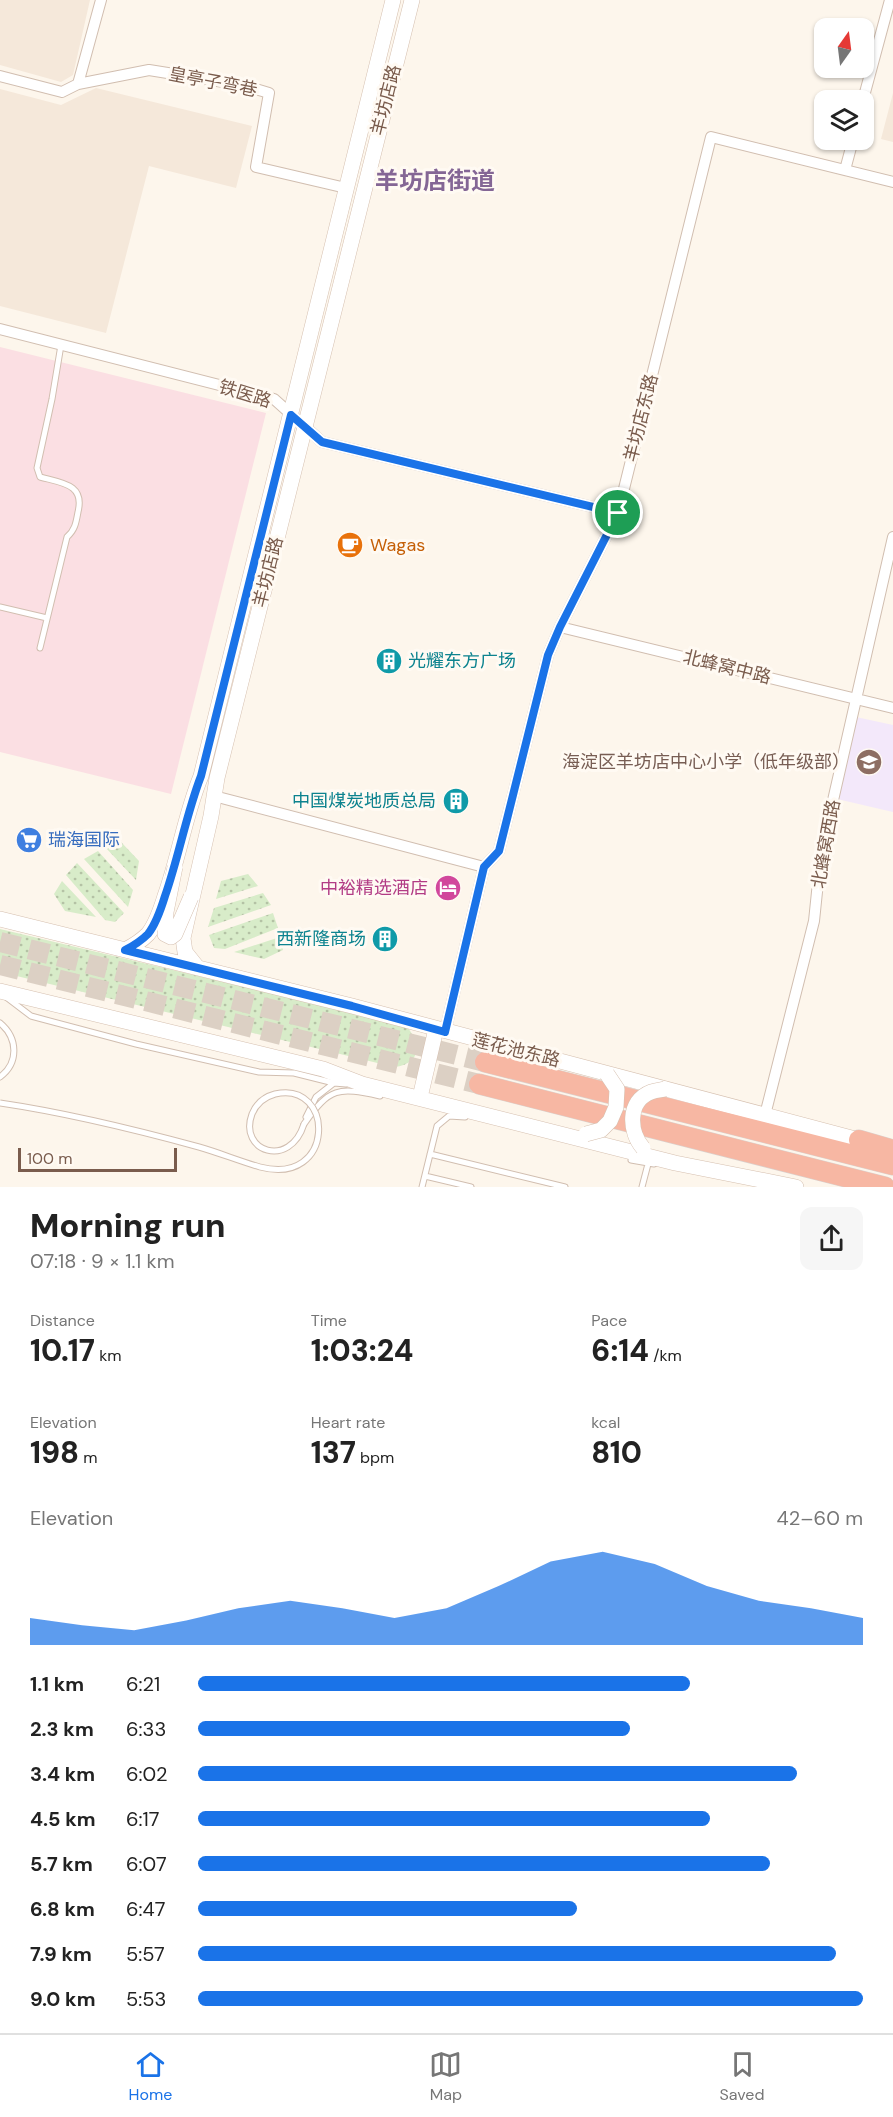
<!DOCTYPE html>
<html lang="en">
<head>
<meta charset="utf-8">
<style>
  body { margin:0; font-family:"DM Sans","Noto Sans SC",sans-serif; background:#f6f6f6; color:#222; height:100vh; display:flex; flex-direction:column; font-size:22px; white-space:nowrap }
  * { box-sizing:border-box; margin:0 }
  p { font-size:20px; color:#767676 }
  .icon { flex:none; width:33px; height:33px; fill:none; stroke:currentColor; stroke-width:2; stroke-linecap:round; stroke-linejoin:round }
  .map { position:relative; height:1187px; overflow:hidden }
  .sheet { display:flex; flex-direction:column; background:#fff; flex:1 }
  .sheet>* { flex:none }
  .needle { width:39px; rotate:14deg }
  .buttons { position:absolute; left:814px; top:18px; display:grid; gap:12px }
  .buttons a { display:grid; place-items:center; width:60px; height:60px; border-radius:12px; background:#fff; box-shadow:0 2px 4px #0004; font-size:30px }
  .scale { position:absolute; left:18px; bottom:15px; width:159px; box-sizing:border-box; padding-left:6px; border:3px solid #7a5c4d; border-top:0; font-size:16px; line-height:21px; white-space:nowrap; color:#7a5c4d; -webkit-text-stroke:4px #fffaf3; paint-order:stroke }
  .pin { position:absolute; display:grid; place-items:center; width:51px; height:51px; color:#fff; margin:-26px; border:3px solid #fff; border-radius:50%; box-shadow:0 2px 6px #0007 }
  .round { display:grid; place-items:center; flex:none; width:63px; height:63px; border-radius:12px; background:#f6f6f6 }
  .overview { display:flex; align-items:center; justify-content:space-between; height:102px; padding:0 30px }
  h1 { font-size:33px; font-weight:800; line-height:45px }
  .figures { display:grid; grid-template-columns:repeat(3,1fr); gap:9px; height:102px; padding:6px 30px }
  .figures div { display:grid; align-content:center }
  .figures b { font-size:30px; font-weight:800 }
  .figures small { font-size:16px; font-weight:400 }
  .figures p { font-size:16px }
  .chart { height:168px; padding:12px 30px }
  .chart p { display:flex; justify-content:space-between }
  .chart svg { width:100%; height:108px; margin-top:6px; fill:#1a73e8; opacity:.7 }
  ul { padding:0 30px; list-style:none; font-size:20px }
  li { display:grid; grid-template-columns:96px 72px 1fr; align-items:center; height:45px }
  li i { height:15px; border-radius:8px; background:#1a73e8 }
  .tab-bar { display:flex; justify-content:space-around; align-items:center; height:84px; border-top:2px solid #e0e0e0; background:#fff; font-size:16px; color:#767676 }
  .tab-bar a { display:grid; justify-items:center; gap:3px }
  .tab-bar .active { color:#1a73e8 }
  .map>svg:first-child { display:block }
  .residential { fill:#f5e8da }
  .education { fill:#f3e8fa }
  .medical { fill:#fbdfe3 }
  .grass { fill:url(#grass-dots) }
  .lines { fill:none; stroke-linecap:round; stroke-linejoin:round }
  .highway-tunnel { stroke:#dcd0c4; stroke-width:20; stroke-dasharray:20 10; stroke-linecap:butt }
  .lane-casing { stroke:#d1beb0; stroke-width:7 }
  .street-casing { stroke:#d1beb0; stroke-width:12 }
  .secondary-casing { stroke:#d6c0b0; stroke-width:16 }
  .highway-casing { stroke:#dad1cd; stroke-width:21 }
  .lane { stroke:#fff; stroke-width:5 }
  .street { stroke:#fff; stroke-width:10 }
  .secondary { stroke:#fff; stroke-width:15 }
  .highway { stroke:#f7b7a3; stroke-width:20 }
  .lane-bridge-casing { stroke:#d1beb0; stroke-width:7; stroke-linecap:butt }
  .secondary-bridge-casing { stroke:#d6c0b0; stroke-width:16; stroke-linecap:butt }
  .lane-bridge { stroke:#fff; stroke-width:5 }
  .secondary-bridge { stroke:#fff; stroke-width:15 }
  .route-casing { stroke:#fff; stroke-width:12 }
  .route { stroke:#1a73e8; stroke-width:8 }
  .labels { text-anchor:middle; stroke-width:6; stroke-linejoin:round; paint-order:stroke }
  .street-label { font-size:18px; fill:#7a5c4d; stroke:#fffaf3 }
  .food-label { font-size:18px; fill:#c56008; stroke:#fffaf3; text-anchor:start }
  .culture-label { font-size:18px; fill:#0d838f; stroke:#fffaf3; text-anchor:end }
  .education-label { font-size:18px; fill:#785e54; stroke:#fffaf3; text-anchor:end }
  .shop-label { font-size:18px; fill:#366cbe; stroke:#fffaf3; text-anchor:start }
  .hotel-label { font-size:18px; fill:#b23c85; stroke:#fffaf3; text-anchor:end }
  .district-label { font-size:24px; font-weight:bold; fill:#846695; stroke:#fffaf3 }
</style>
</head>
<body>
<div class="map">
<svg width="893" height="1187" viewBox="0 0 893 1187">
  <defs>
    <pattern id="grass-dots" width="8" height="8" patternUnits="userSpaceOnUse" patternTransform="scale(1.5)"><rect width="8" height="8" fill="#d8ecc9"/><path d="M2 2h.1M6 6h.1" fill="none" stroke="#b4c2a5" stroke-width="1.8" stroke-linecap="round"/></pattern>
  </defs>
  <rect width="100%" height="100%" fill="#fdf6ec"/>
  <path class="residential" d="M 0,0 L 90,0 L 73,75 L 61,82 L 0,65 Z
    M 96,88 L 252,126 L 236,188 L 149,166 L 106,333 L 0,306 L 0,89 L 61,105 Z
    M 893,93 L 893,142 L 881,139 Z"/>
  <path class="education" d="M 856,717 L 893,725 L 893,812 L 837,799 Z"/>
  <path class="medical" d="M 0,347 L 266,413 L 171,794 L 0,752 Z"/>
  <path class="grass" d="M 121,842 L 139,861 L 136,880 L 105,847 Z
    M 98,851 L 133,890 L 128,907 L 84,859 Z
    M 77,863 L 124,913 L 115,922 L 105,920 L 66,875 Z
    M 248,874 L 258,886 L 216,899 L 221,881 Z
    M 62,881 L 96,917 L 65,911 L 54,894 Z
    M 263,893 L 271,905 L 208,927 L 214,908 Z
    M 273,913 L 278,928 L 225,949 L 214,948 L 209,935 Z
    M 0,929 L 405,1025 C 422,1042 422,1064 394,1067 L 0,972 Z
    M 280,937 L 283,950 L 264,959 L 234,952 Z"/>
  <g class="lines">
    <path class="highway-tunnel" d="M 0,942 L 485,1062
      M 0,965 L 479,1084"/>
    <defs>
      <path id="lane" d="M 0,607 L 47,618
        M 40,648 L 67,537 C 75,530 76,523 78,512 C 85,484 62,483 40,477 L 37,468 L 52,399 L 61,345
        M 6,997 L 31,1016 L 136,1044 L 259,1072 L 294,1073 L 334,1083 L 346,1084
        M 0,1023 C 18,1038 19,1063 0,1077
        M 306,1117 L 316,1097 L 334,1083
        M 304,1124 C 330,1087 338,1087 380,1096
        M 430,1154 L 565,1187
        M 631,1160 L 654,1164
        M 425,1176 L 471,1187
        M 422,1187 L 437,1126 L 449,1116 L 465,1117
        M 642,1187 L 648,1164 L 646,1162"/>
      <path id="street" d="M 101,0 L 78,84 L 149,70 L 242,85 L 269,93 L 256,167 L 346,188
        M 0,76 L 62,92 L 78,84
        M 863,100 L 890,0
        M 845,170 L 853,140
        M 0,329 L 274,399 L 322,442 L 618,513
        M 560,627 L 893,708
        M 214,796 L 484,867
        M 445,1032 L 484,867 L 499,851 L 548,655 L 560,627 L 618,513 L 711,137 L 893,182
        M 765,1115 L 814,921 L 821,853 L 893,537"/>
      <path id="secondary" d="M 0,919 L 352,1006 L 859,1140 L 869,1141
        M 125,950 C 133,946 141,941 148,934 C 156,924 161,909 165,896 C 179,857 185,815 201,776 L 393,0
        M 197,967 L 185,952 L 183,938 L 211,816 L 217,778 L 412,0
        M 0,991 L 323,1069 L 362,1084 L 675,1163 L 796,1187
        M 421,1093 L 436,1029"/>
      <path id="highway" d="M 485,1062 L 893,1165
        M 479,1084 L 885,1187
        M 859,1140 L 893,1150"/>
    </defs>
    <use href="#lane" class="lane-casing"/>
    <use href="#street" class="street-casing"/>
    <use href="#secondary" class="secondary-casing"/>
    <use href="#highway" class="highway-casing"/>
    <use href="#lane" class="lane"/>
    <use href="#street" class="street"/>
    <use href="#secondary" class="secondary"/>
    <use href="#highway" class="highway"/>
    <defs>
      <path id="lane-bridge" d="M 0,1103 C 68,1113 133,1129 199,1147 C 220,1153 239,1161 260,1167 C 336,1187 335,1080 275,1094 C 264,1097 256,1104 252,1114 C 238,1152 290,1169 304,1124"/>
      <path id="secondary-bridge" d="M 175,867 L 166,912 L 165,934 L 171,937 L 175,934 L 191,897
        M 586,1134 L 601,1130 L 610,1121 L 616,1107 L 617,1089 L 607,1074
        M 643,1148 C 629,1132 627,1101 651,1092 C 656,1090 661,1090 665,1089"/>
    </defs>
    <use href="#lane-bridge" class="lane-bridge-casing"/>
    <use href="#secondary-bridge" class="secondary-bridge-casing"/>
    <use href="#lane-bridge" class="lane-bridge"/>
    <use href="#secondary-bridge" class="secondary-bridge"/>
  </g>
  <g class="lines">
    <defs>
      <path id="route" d="M 291,415 L 322,442 L 618,513 L 560,627 L 548,655 L 499,851 L 484,867 L 445,1032 L 352,1006 L 125,950 C 133,946 141,941 148,934 C 156,924 161,909 165,896 C 179,856 186,815 201,776 Z"/>
    </defs>
    <use href="#route" class="route-casing"/>
    <use href="#route" class="route"/>
  </g>
  <defs>
    <symbol id="cafe-disc" viewBox="-11 -11 22 22"><circle r="9.5" fill="#e8710a" stroke="#fffaf3"/><path d="M-5.5-4.5H6V0H3Q3 3.5 0 3.5H-2.5Q-5.5 3.5-5.5 0ZM3-3.2v2h1.7v-2ZM-6 4.5H4V6H-6Z" fill="#fff"/></symbol>
    <symbol id="building-disc" viewBox="-11 -11 22 22"><circle r="9.5" fill="#0f9aa8" stroke="#fffaf3"/><path d="M-4-6H4V6H1V3H-1V6H-4ZM-2.5-4.3h1.7v1.8h-1.7ZM.8-4.3h1.7v1.8H.8ZM-2.5-1h1.7V.8h-1.7ZM.8-1h1.7V.8H.8Z" fill="#fff"/></symbol>
    <symbol id="school-disc" viewBox="-11 -11 22 22"><circle r="9.5" fill="#8d6e63" stroke="#fffaf3"/><path d="M0-5L7-2L0 1L-7-2ZM-4 1L0 2.5L4 1V4Q0 6-4 4Z" fill="#fff"/></symbol>
    <symbol id="supermarket-disc" viewBox="-11 -11 22 22"><circle r="9.5" fill="#3f7fe0" stroke="#fffaf3"/><path d="M-6-5.5h2.5l.6 2H6L4.5 2H-2.5L-4.4-4H-6ZM-1.5 3.2a1.3 1.3 0 1 0 .1 0ZM3 3.2a1.3 1.3 0 1 0 .1 0Z" fill="#fff"/></symbol>
    <symbol id="hotel-disc" viewBox="-11 -11 22 22"><circle r="9.5" fill="#d1479c" stroke="#fffaf3"/><path d="M-6-4.5h1.5V1H6V5H4.5V3h-9V5H-6ZM-4 0a1.8 1.8 0 1 1 3.6 0ZM.5 0V-2.5h3Q6-2.5 6 0Z" fill="#fff"/></symbol>
  </defs>
  <g fill-rule="evenodd">
    <use href="#cafe-disc" x="335" y="530" width="30" height="30"/>
    <use href="#building-disc" x="374" y="646" width="30" height="30"/>
    <use href="#school-disc" x="854" y="747" width="30" height="30"/>
    <use href="#building-disc" x="441" y="786" width="30" height="30"/>
    <use href="#supermarket-disc" x="14" y="825" width="30" height="30"/>
    <use href="#hotel-disc" x="433" y="873" width="30" height="30"/>
    <use href="#building-disc" x="370" y="924" width="30" height="30"/>
  </g>
  <g class="labels">
    <g class="street-label">
      <text transform="translate(213 82) rotate(11)" y="6">皇亭子弯巷</text>
      <text transform="translate(386 100) rotate(-76)" y="6">羊坊店路</text>
      <text transform="translate(245 394) rotate(17)" y="6">铁医路</text>
      <text transform="translate(641 418) rotate(-76)" y="6">羊坊店东路</text>
      <text transform="translate(268 572) rotate(-76)" y="6">羊坊店路</text>
      <text transform="translate(727 667) rotate(14)" y="6">北蜂窝中路</text>
      <text transform="translate(826 844) rotate(-80)" y="6">北蜂窝西路</text>
      <text transform="translate(516 1050) rotate(14)" y="6">莲花池东路</text>
    </g>
    <g class="food-label">
      <text x="370" y="551">Wagas</text>
    </g>
    <g class="culture-label">
      <text x="408" y="667" text-anchor="start">光耀东方广场</text>
      <text x="436" y="807">中国煤炭地质总局</text>
      <text x="366" y="945">西新隆商场</text>
    </g>
    <g class="education-label">
      <text x="850" y="768">海淀区羊坊店中心小学（低年级部）</text>
    </g>
    <g class="shop-label">
      <text x="48" y="846">瑞海国际</text>
    </g>
    <g class="hotel-label">
      <text x="428" y="894">中裕精选酒店</text>
    </g>
    <g class="district-label">
      <text x="435" y="189">羊坊店街道</text>
    </g>
  </g>
</svg>
<div class="buttons">
<a><svg class="needle" viewBox="-14 -14 28 28"><path d="M0-13l5 13h-10z" fill="#e53935"/><path d="M0 13l5-13h-10z" fill="#767676"/></svg></a>
<a><svg class="icon" aria-label="layers" viewBox="0 0 24 24"><path d="M12 4l9 5-9 5-9-5zM3 14l9 5 9-5"/></svg></a>
</div>
<div class="scale">100 m</div>
<div class="pin" style="left:618px;top:513px;background:#1e9e55"><svg class="icon" aria-label="arrive" viewBox="0 0 24 24"><path d="M6 21V4h12l-3 4 3 4H6"/></svg></div>
</div>
<section class="sheet">
<div class="overview"><div><h1>Morning run</h1><p>07:18 · 9 × 1.1 km</p></div><a class="round"><svg class="icon" aria-label="share" viewBox="0 0 24 24"><path d="M12 15V3M7 8l5-5 5 5M5 13v7h14v-7"/></svg></a></div>
<div class="figures">
<div><p>Distance</p><b>10.17<small> km</small></b></div>
<div><p>Time</p><b>1:03:24</b></div>
<div><p>Pace</p><b>6:14<small> /km</small></b></div>
</div>
<div class="figures">
<div><p>Elevation</p><b>198<small> m</small></b></div>
<div><p>Heart rate</p><b>137<small> bpm</small></b></div>
<div><p>kcal</p><b>810</b></div>
</div>
<div class="chart"><p><span>Elevation</span>42–60 m</p>
<svg viewBox="0 0 160 44" preserveAspectRatio="none"><path d="M0 44V33L10 36L20 38L30 34L40 29L50 26L60 29L70 33L80 29L90 20L100 10L110 6L120 11L130 20L140 26L150 29L160 33V44z"/></svg>
</div>
<ul>
<li><b>1.1 km</b>6:21<i style="width:74%"></i></li>
<li><b>2.3 km</b>6:33<i style="width:65%"></i></li>
<li><b>3.4 km</b>6:02<i style="width:90%"></i></li>
<li><b>4.5 km</b>6:17<i style="width:77%"></i></li>
<li><b>5.7 km</b>6:07<i style="width:86%"></i></li>
<li><b>6.8 km</b>6:47<i style="width:57%"></i></li>
<li><b>7.9 km</b>5:57<i style="width:96%"></i></li>
<li><b>9.0 km</b>5:53<i style="width:100%"></i></li>
</ul>
</section>
<nav class="tab-bar">
<a class="active"><svg class="icon" aria-label="home" viewBox="0 0 24 24"><path d="M3 11l9-7 9 7M6 9v11h12V9"/></svg>Home</a>
<a><svg class="icon" aria-label="map" viewBox="0 0 24 24"><path d="M3 6l6-2 6 2 6-2v14l-6 2-6-2-6 2zM9 4v14M15 6v14"/></svg>Map</a>
<a><svg class="icon" aria-label="saved" viewBox="0 0 24 24"><path d="M7 4h10v16l-5-4-5 4z"/></svg>Saved</a>
</nav>
</body>
</html>
